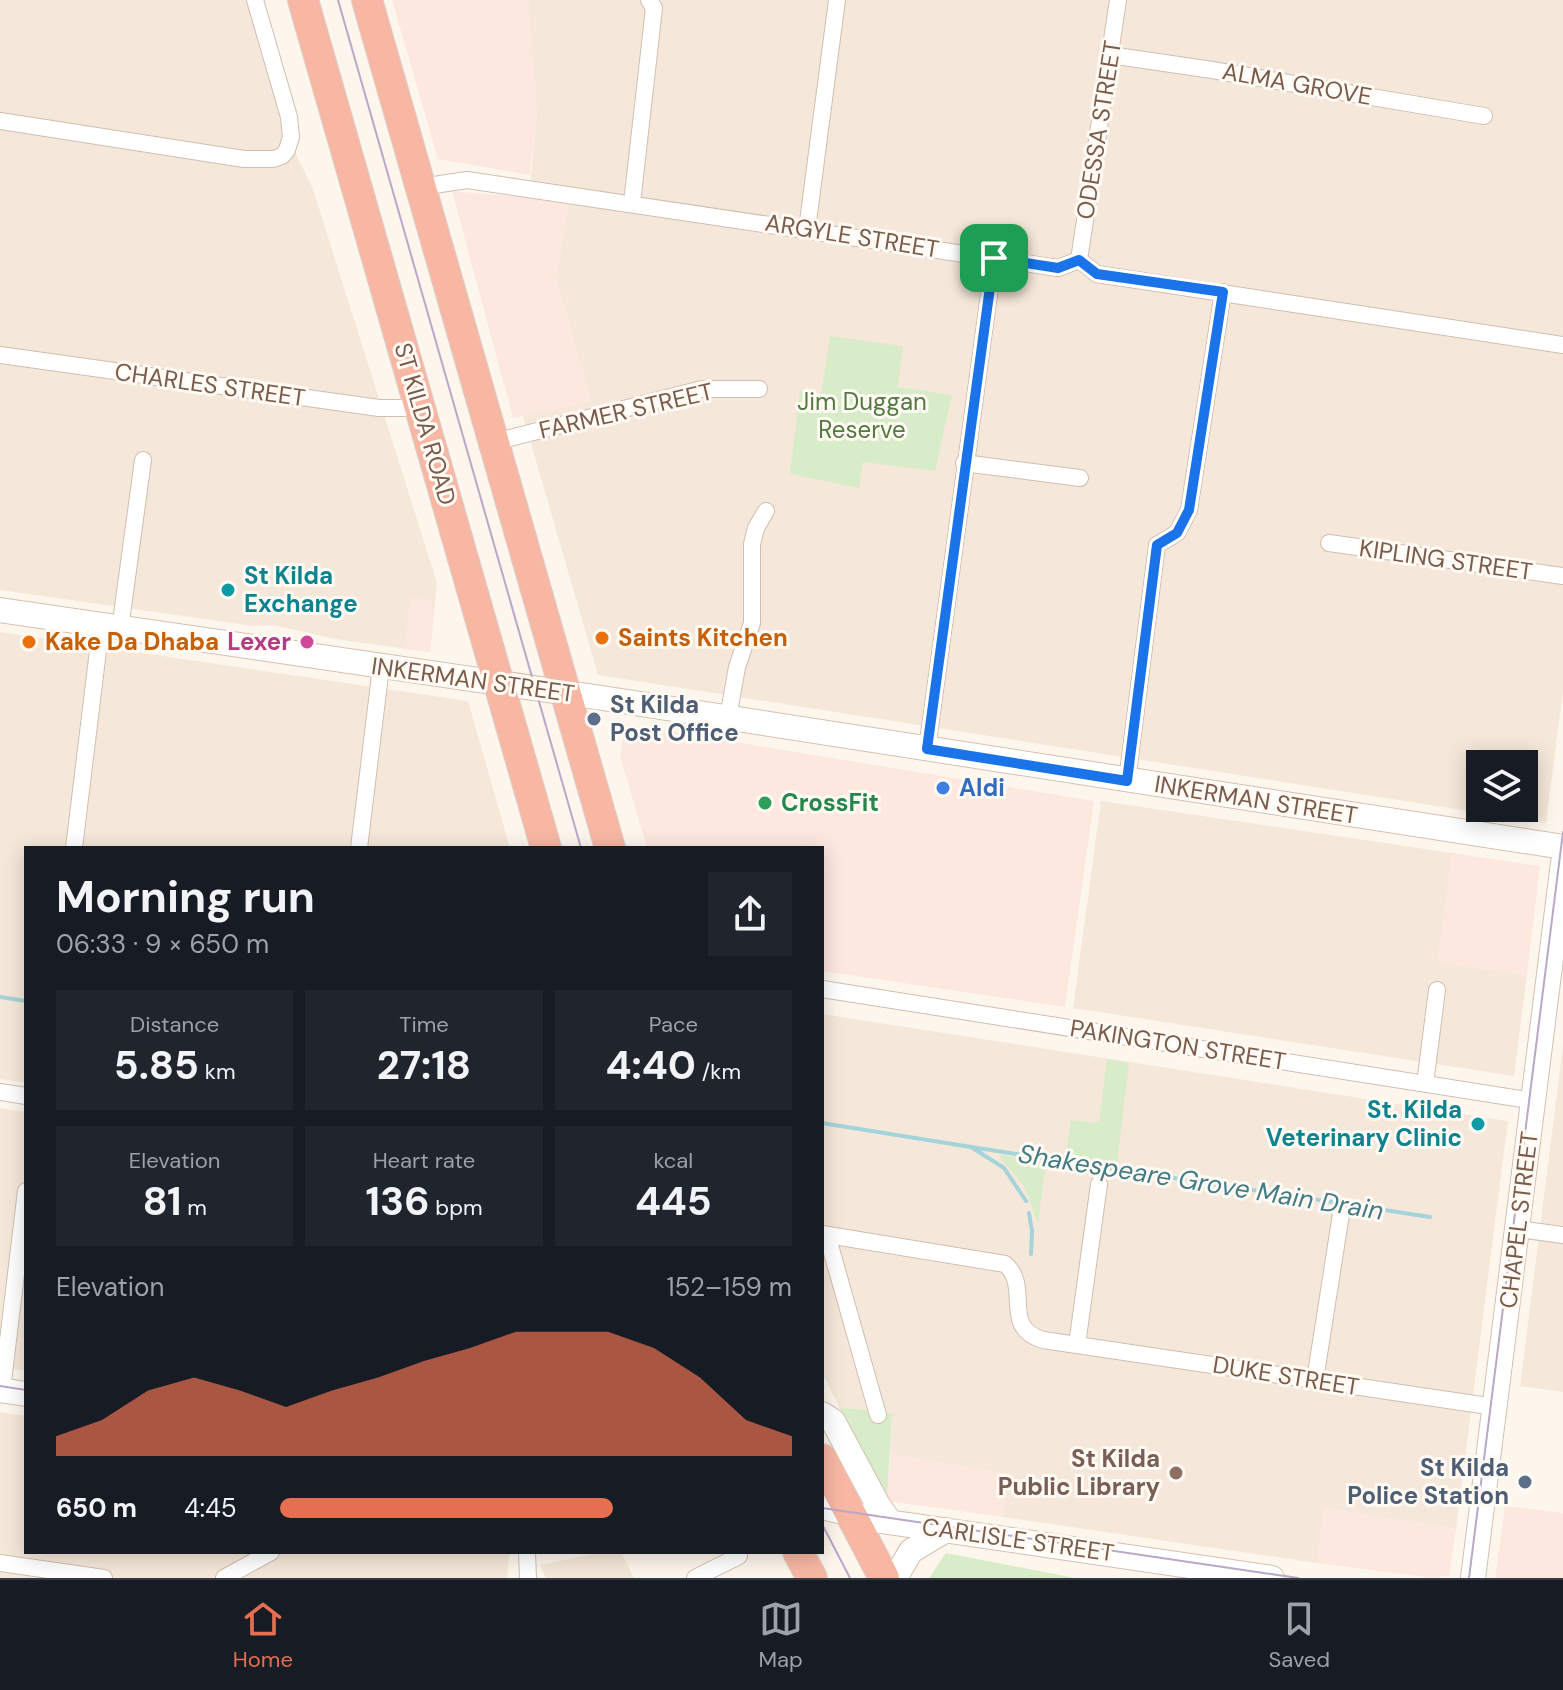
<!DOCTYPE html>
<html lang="en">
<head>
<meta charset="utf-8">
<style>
  body { margin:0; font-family:"DM Sans",sans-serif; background:#20242c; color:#f1f3f6; height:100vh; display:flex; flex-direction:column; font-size:30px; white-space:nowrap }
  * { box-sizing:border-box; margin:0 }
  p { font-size:26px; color:#9ea1a6 }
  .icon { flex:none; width:44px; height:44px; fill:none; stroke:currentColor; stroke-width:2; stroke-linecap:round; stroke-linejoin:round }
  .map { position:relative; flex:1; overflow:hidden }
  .sheet { position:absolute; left:24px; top:846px; width:800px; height:708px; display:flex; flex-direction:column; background:#171b24; border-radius:0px; box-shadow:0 4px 20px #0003 }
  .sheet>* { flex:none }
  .buttons { position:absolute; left:1466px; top:750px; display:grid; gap:16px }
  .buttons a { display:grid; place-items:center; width:72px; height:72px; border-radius:0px; background:#171b24; box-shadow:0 4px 20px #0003; font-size:40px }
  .pin { position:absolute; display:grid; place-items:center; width:68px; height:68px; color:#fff; margin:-34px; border-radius:16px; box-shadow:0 4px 12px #0006 }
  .round { display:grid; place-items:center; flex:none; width:84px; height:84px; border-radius:0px; background:#20242c }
  .overview { display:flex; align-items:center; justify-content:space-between; height:136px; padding:0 32px }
  h1 { font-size:44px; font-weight:700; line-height:60px }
  .metrics { display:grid; grid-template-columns:repeat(3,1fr); gap:12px; height:136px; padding:8px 32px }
  .metrics div { display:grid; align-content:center; border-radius:0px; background:#20242c; text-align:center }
  .metrics b { font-size:40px; font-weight:700 }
  .metrics small { font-size:22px; font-weight:400 }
  .metrics p { font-size:22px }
  .chart { height:224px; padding:16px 32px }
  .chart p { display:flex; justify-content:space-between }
  .chart svg { width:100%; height:144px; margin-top:8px; fill:#e76f51; opacity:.7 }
  ul { padding:0 32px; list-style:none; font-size:26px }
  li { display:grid; grid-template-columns:128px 96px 1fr; align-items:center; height:60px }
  li i { height:20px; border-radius:10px; background:#e76f51 }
  .dock { display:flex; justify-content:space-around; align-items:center; height:112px; border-top:2px solid #363941; background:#171b24; font-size:22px; color:#9ea1a6 }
  .dock a { display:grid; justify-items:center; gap:4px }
  .dock .on { color:#e76f51 }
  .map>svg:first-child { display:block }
  .residential { fill:#f5e8da; fill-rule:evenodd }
  .commercial { fill:#fde8e0 }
  .green { fill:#d8ecc9 }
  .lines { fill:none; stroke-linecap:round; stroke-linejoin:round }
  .stream { stroke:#a5d3da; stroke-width:4 }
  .street-casing { stroke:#d1beb0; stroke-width:18 }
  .secondary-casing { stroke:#d6c0b0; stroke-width:26 }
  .highway-casing { stroke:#dad1cd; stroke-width:32 }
  .street { stroke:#fff; stroke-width:16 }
  .secondary { stroke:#fff; stroke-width:24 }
  .highway { stroke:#f7b7a3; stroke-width:30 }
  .tram { stroke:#b9a8c9; stroke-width:2 }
  .route-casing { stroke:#fff; stroke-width:16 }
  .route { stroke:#1a73e8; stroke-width:10 }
  .culture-dot { fill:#0f9aa8; stroke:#fffaf3; stroke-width:3 }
  .food-dot { fill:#e8710a; stroke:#fffaf3; stroke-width:3 }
  .hotel-dot { fill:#d1479c; stroke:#fffaf3; stroke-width:3 }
  .service-dot { fill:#5c6f8a; stroke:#fffaf3; stroke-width:3 }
  .shop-dot { fill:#3f7fe0; stroke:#fffaf3; stroke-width:3 }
  .leisure-dot { fill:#2e9e5b; stroke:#fffaf3; stroke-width:3 }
  .education-dot { fill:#8d6e63; stroke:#fffaf3; stroke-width:3 }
  .labels { text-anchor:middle; stroke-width:6; stroke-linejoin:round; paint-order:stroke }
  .street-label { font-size:24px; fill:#7a5c4d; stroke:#fffaf3 }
  .park-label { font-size:24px; fill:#537a41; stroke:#fffaf3 }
  .culture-label { font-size:24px; font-weight:bold; fill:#0d838f; stroke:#fffaf3; text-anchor:start }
  .food-label { font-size:24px; font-weight:bold; fill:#c56008; stroke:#fffaf3; text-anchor:start }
  .hotel-label { font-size:24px; font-weight:bold; fill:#b23c85; stroke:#fffaf3; text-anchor:end }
  .service-label { font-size:24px; font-weight:bold; fill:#4e5e75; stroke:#fffaf3; text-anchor:start }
  .shop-label { font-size:24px; font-weight:bold; fill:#366cbe; stroke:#fffaf3; text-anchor:start }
  .leisure-label { font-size:24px; font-weight:bold; fill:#27864d; stroke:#fffaf3; text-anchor:start }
  .education-label { font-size:24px; font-weight:bold; fill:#785e54; stroke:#fffaf3; text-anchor:end }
  .water-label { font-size:26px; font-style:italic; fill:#437c86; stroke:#fffaf3 }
</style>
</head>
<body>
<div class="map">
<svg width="1563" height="1578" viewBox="0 0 1563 1578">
  <rect width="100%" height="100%" fill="#fdf6ec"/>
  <path class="residential" d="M 0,0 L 250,0 L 282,126 L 313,189 L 437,583 L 430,652 L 341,640 L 272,625 L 253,626 L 0,590 Z
    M 528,0 L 1563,0 L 1563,690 L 1546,823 L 598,675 L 523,416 L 591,401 L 556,278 L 569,202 L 529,198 L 537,112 ZM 1480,764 L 1524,764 L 1524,808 L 1480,808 Z
    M 0,632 L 468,701 L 510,848 L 26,848 L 26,1083 L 0,1079 Z
    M 1101,801 L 1452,853 L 1438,962 L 1527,975 L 1514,1076 L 1073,1008 Z
    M 822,1014 L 1508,1121 L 1456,1529 L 1324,1508 L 1317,1563 L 1003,1517 L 1008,1474 L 890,1454 L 892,1413 L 839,1407 L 822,1372 Z
    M 1563,1046 L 1563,1392 L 1520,1386 Z
    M 0,1108 L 26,1112 L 26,1371 L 0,1367 Z
    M 0,1412 L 26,1416 L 26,1552 L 510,1552 L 507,1578 L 0,1578 Z
    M 603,1552 L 621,1552 L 634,1578 L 546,1578 L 540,1565 Z"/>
  <path class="commercial" d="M 392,0 L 528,0 L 537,112 L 530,175 L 438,159 Z
    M 452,191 L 569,201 L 556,278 L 591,401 L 513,418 Z
    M 410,598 L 430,599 L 434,615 L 430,652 L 404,648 Z
    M 625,724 L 1094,801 L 1065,1007 L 822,971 L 822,848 L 647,848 L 620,756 Z
    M 1452,853 L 1540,866 L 1527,975 L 1437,962 Z
    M 890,1454 L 1008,1474 L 1003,1517 L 887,1501 Z
    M 1505,1506 L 1563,1513 L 1563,1578 L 1495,1578 Z
    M 1324,1508 L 1456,1529 L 1449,1576 L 1431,1578 L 1317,1563 Z"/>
  <path class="green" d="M 830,336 L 903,346 L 898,387 L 952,395 L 935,471 L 863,462 L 859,488 L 790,474 L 800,390 L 821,396 Z
    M 1107,1059 L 1129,1063 L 1117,1164 L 1066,1155 L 1071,1120 L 1099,1123 Z
    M 1001,1155 L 1046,1161 L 1038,1224 L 1024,1186 L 1000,1158 Z
    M 839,1407 L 892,1413 L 887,1501 Z
    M 946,1553 L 1075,1578 L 929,1578 Z"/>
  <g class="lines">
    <path class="stream" d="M 0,997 L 26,1001
      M 822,1123 L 971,1147 L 1004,1168 L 1026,1201
      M 971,1147 L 1430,1217
      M 1029,1213 L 1032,1231 L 1031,1254"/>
    <defs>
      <path id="street" d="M 1110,55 L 1212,70 L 1484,116
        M 0,121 L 244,159 L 273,159 L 282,156 L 287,150 L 291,137 L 289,117 L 255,0
        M 421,187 L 467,180 L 1058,268 L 1079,260 L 1097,274 L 1563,345
        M 632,203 L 654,8 L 649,0
        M 807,229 L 837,0
        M 1079,260 L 1118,0
        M 0,355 L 379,408 L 402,408 L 420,405
        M 494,442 L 702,389 L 759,389
        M 964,463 L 1080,478
        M 1329,543 L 1563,576
        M 120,629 L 143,460
        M 728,718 L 737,667 L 752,623 L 752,544 L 756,528 L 766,511
        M 927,749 L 994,258
        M 1127,781 L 1157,545 L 1177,533 L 1189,510 L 1223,292
        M 74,848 L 101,626
        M 359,848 L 381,667
        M 822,989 L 1534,1101
        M 1425,1084 L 1437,990
        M 0,1092 L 26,1096
        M 1518,1229 L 1563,1235
        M 822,1234 L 1005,1264 C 1032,1287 1000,1327 1043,1340 L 1495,1407
        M 827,1235 L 878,1415
        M 1077,1345 L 1099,1184
        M 1315,1380 L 1341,1214
        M 2,1390 L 26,1191
        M 527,1552 L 528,1578
        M 0,1563 L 104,1578
        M 224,1578 L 271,1552
        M 695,1578 L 739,1556"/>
      <path id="secondary" d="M 0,610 L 602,698 L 1563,847
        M 0,1390 L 26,1394
        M 822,1414 L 833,1421 L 878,1505 L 890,1522
        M 822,1507 L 881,1521 L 1272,1578
        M 895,1578 L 911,1551 L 946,1530
        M 1473,1578 L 1563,863"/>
      <path id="highway" d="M 303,0 L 546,848
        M 367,0 L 610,848
        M 822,1459 L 884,1578
        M 798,1552 L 812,1578"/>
    </defs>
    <use href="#street" class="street-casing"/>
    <use href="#secondary" class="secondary-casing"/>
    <use href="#highway" class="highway-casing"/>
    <use href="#street" class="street"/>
    <use href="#secondary" class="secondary"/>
    <use href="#highway" class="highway"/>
    <path class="tram" d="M 338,0 L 581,848
      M 0,1386 L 26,1390
      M 822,1508 L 1298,1578
      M 822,1524 L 850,1578
      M 1469,1578 L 1563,832"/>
  </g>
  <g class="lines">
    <defs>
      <path id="route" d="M 994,258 L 1058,268 L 1079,260 L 1097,274 L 1223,292 L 1189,510 L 1177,533 L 1157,545 L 1127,781 L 927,749 Z"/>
    </defs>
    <use href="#route" class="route-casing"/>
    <use href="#route" class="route"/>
  </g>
  <g class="culture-dot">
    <circle cx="228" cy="590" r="8"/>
    <circle cx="1478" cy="1124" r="8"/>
  </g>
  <g class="food-dot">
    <circle cx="602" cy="638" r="8"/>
    <circle cx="29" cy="642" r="8"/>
  </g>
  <circle class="hotel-dot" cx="307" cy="642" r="8"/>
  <g class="service-dot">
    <circle cx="594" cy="719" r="8"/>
    <circle cx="1525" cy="1482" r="8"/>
  </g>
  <circle class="shop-dot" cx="943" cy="788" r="8"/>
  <circle class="leisure-dot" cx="765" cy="803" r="8"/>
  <circle class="education-dot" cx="1176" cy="1473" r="8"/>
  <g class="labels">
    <g class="street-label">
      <text transform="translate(1297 84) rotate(10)" y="8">ALMA GROVE</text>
      <text transform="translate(1099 130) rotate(-81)" y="8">ODESSA STREET</text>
      <text transform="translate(852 236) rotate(9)" y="8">ARGYLE STREET</text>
      <text transform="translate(210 385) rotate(8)" y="8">CHARLES STREET</text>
      <text transform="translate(626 411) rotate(-13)" y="8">FARMER STREET</text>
      <text transform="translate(425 424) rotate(74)" y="8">ST KILDA ROAD</text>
      <text transform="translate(1446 560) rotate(8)" y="8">KIPLING STREET</text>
      <text transform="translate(473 680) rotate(8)" y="8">INKERMAN STREET</text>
      <text transform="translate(1256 800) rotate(9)" y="8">INKERMAN STREET</text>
      <text transform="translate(1178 1045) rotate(9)" y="8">PAKINGTON STREET</text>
      <text transform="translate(1519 1220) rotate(-83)" y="8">CHAPEL STREET</text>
      <text transform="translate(1286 1376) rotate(9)" y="8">DUKE STREET</text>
      <text transform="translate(1018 1540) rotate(8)" y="8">CARLISLE STREET</text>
    </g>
    <g class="park-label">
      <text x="862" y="410">Jim Duggan<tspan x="862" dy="28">Reserve</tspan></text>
    </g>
    <g class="culture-label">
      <text x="244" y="584">St Kilda<tspan x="244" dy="28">Exchange</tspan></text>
      <text x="1462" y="1118" text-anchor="end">St. Kilda<tspan x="1462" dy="28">Veterinary Clinic</tspan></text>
    </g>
    <g class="food-label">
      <text x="618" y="646">Saints Kitchen</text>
      <text x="45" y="650">Kake Da Dhaba</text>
    </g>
    <g class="hotel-label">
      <text x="291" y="650">Lexer</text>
    </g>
    <g class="service-label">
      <text x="610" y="713">St Kilda<tspan x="610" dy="28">Post Office</tspan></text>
      <text x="1509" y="1476" text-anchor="end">St Kilda<tspan x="1509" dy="28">Police Station</tspan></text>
    </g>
    <g class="shop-label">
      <text x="959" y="796">Aldi</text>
    </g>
    <g class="leisure-label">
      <text x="781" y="811">CrossFit</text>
    </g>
    <g class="education-label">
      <text x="1160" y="1467">St Kilda<tspan x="1160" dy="28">Public Library</tspan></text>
    </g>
    <g class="water-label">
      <text transform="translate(1201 1182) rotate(9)" y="9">Shakespeare Grove Main Drain</text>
    </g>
  </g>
</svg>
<div class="buttons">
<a><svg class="icon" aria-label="layers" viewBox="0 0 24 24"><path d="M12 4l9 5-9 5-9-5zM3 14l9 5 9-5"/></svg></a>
</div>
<div class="pin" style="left:994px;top:258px;background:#1e9e55"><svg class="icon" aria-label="arrive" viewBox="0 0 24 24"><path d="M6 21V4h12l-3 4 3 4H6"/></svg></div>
<section class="sheet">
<div class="overview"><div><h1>Morning run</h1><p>06:33 · 9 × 650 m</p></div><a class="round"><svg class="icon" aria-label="share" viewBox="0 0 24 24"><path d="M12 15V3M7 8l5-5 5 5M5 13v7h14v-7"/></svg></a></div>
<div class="metrics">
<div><p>Distance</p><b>5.85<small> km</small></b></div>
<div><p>Time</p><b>27:18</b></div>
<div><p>Pace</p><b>4:40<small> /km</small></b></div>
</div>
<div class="metrics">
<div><p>Elevation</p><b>81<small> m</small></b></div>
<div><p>Heart rate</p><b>136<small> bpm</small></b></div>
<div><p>kcal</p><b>445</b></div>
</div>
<div class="chart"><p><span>Elevation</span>152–159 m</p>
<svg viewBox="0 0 160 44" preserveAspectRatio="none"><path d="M0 44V38L10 33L20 24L30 20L40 24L50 29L60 24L70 20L80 15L90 11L100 6L110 6L120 6L130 11L140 20L150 33L160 38V44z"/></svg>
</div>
<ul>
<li><b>650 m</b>4:45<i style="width:65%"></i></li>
</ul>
</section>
</div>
<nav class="dock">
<a class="on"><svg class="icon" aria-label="home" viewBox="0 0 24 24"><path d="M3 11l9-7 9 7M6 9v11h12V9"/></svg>Home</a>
<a><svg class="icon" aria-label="map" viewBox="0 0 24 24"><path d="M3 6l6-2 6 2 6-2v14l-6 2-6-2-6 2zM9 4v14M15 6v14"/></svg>Map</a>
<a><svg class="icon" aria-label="saved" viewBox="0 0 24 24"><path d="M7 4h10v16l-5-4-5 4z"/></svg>Saved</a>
</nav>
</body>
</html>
